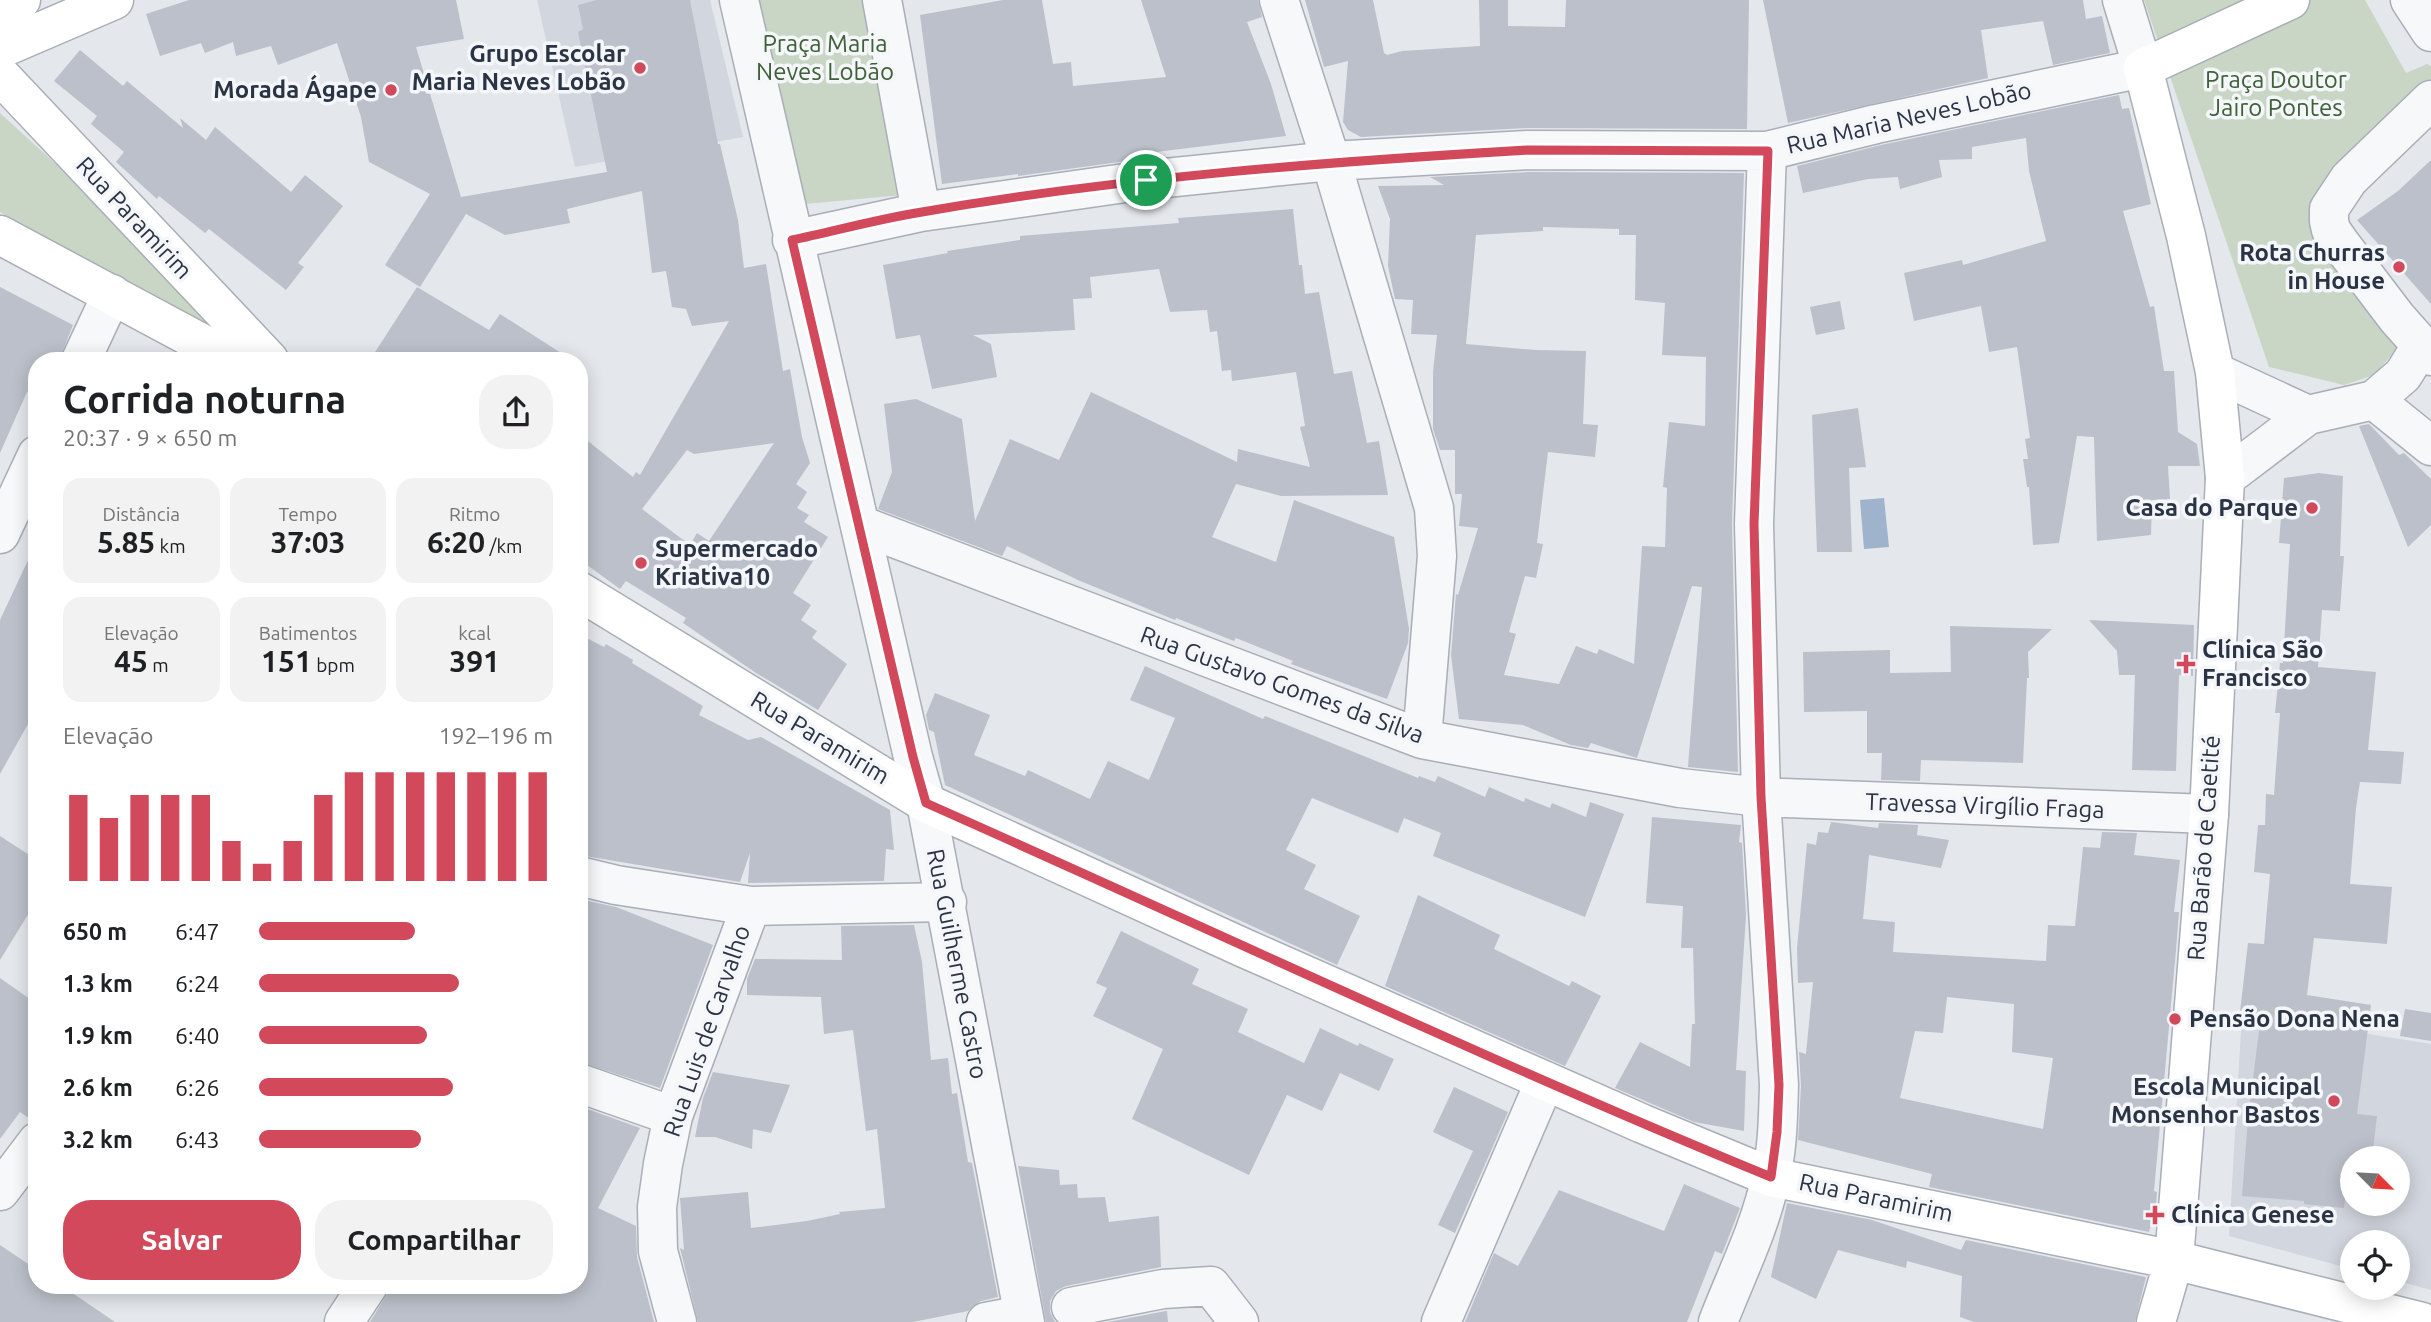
<!DOCTYPE html>
<html lang="pt">
<head>
<meta charset="utf-8">
<style>
  body { margin:0; font-family:Ubuntu,sans-serif; background:#f2f2f2; color:#202124; height:100vh; display:flex; flex-direction:column; font-size:26px; white-space:nowrap }
  * { box-sizing:border-box; margin:0 }
  p { font-size:23px; color:#757577 }
  .icon { flex:none; width:38px; height:38px; fill:none; stroke:currentColor; stroke-width:2; stroke-linecap:round; stroke-linejoin:round }
  .map { position:relative; flex:1; overflow:hidden }
  .sheet { position:absolute; left:28px; top:352px; width:560px; height:942px; display:flex; flex-direction:column; background:#fff; border-radius:28px; box-shadow:0 4px 18px #0003 }
  .sheet>* { flex:none }
  .needle { width:46px; rotate:114deg }
  .controls { position:absolute; left:2340px; top:1146px; display:grid; gap:14px }
  .controls a { display:grid; place-items:center; width:70px; height:70px; border-radius:50%; background:#fff; box-shadow:0 4px 18px #0003; font-size:35px }
  .pin { position:absolute; display:grid; place-items:center; width:60px; height:60px; color:#fff; margin:-30px; border:4px solid #fff; border-radius:50%; box-shadow:0 2px 7px #0007 }
  .round { display:grid; place-items:center; flex:none; width:74px; height:74px; border-radius:28px; background:#f2f2f2 }
  .overview { display:flex; align-items:center; justify-content:space-between; height:119px; padding:0 35px }
  h1 { font-size:38px; font-weight:600; line-height:52px }
  .figures { display:grid; grid-template-columns:repeat(3,1fr); gap:10px; height:119px; padding:7px 35px }
  .figures div { display:grid; align-content:center; border-radius:18px; background:#f2f2f2; text-align:center }
  .figures b { font-size:30px; font-weight:600 }
  .figures small { font-size:19px; font-weight:400 }
  .figures p { font-size:19px }
  .chart { height:196px; padding:14px 35px }
  .chart p { display:flex; justify-content:space-between }
  .chart svg { width:100%; height:126px; margin-top:7px; stroke:#d1495b; stroke-width:6 }
  .action { display:flex; gap:14px; margin-top:auto; padding:14px 35px }
  .action a { flex:1; height:80px; border-radius:28px; background:#d1495b; color:#fff; font-size:28px; font-weight:600; line-height:80px; text-align:center }
  .action a+a { background:#f2f2f2; color:#202124 }
  ul { padding:0 35px; list-style:none; font-size:23px }
  li { display:grid; grid-template-columns:112px 84px 1fr; align-items:center; height:52px }
  li i { height:18px; border-radius:9px; background:#d1495b }
  .map>svg:first-child { display:block }
  .built { fill:#d2d6de; fill-rule:evenodd }
  .green { fill:#c9d6c5 }
  .water { fill:#9fb4cc }
  .building { fill:#bbc0ca; fill-rule:evenodd }
  .lines { fill:none; stroke-linecap:round; stroke-linejoin:round }
  .minor-casing { stroke:#a9aeb7; stroke-width:41 }
  .tertiary-casing { stroke:#a9aeb7; stroke-width:41 }
  .secondary-casing { stroke:#a9aeb7; stroke-width:41 }
  .minor { stroke:#f7f8fa; stroke-width:38 }
  .tertiary { stroke:#f7f8fa; stroke-width:38 }
  .secondary { stroke:#fff; stroke-width:38 }
  .route-casing { stroke:#fff; stroke-width:14 }
  .route { stroke:#d1495b; stroke-width:9 }
  .poi-dot { fill:#d1495b; stroke:#f4f6f9; stroke-width:2.5 }
  .labels { text-anchor:middle; stroke-width:7; stroke-linejoin:round; paint-order:stroke }
  .park-label { font-size:24px; fill:#3f6138; stroke:#f4f6f9 }
  .poi-label { font-size:24px; font-weight:bold; fill:#2b3445; stroke:#f4f6f9; text-anchor:end }
  .street-label { font-size:24px; fill:#2b3445; stroke:#f4f6f9 }
</style>
</head>
<body>
<div class="map">
<svg width="2431" height="1322" viewBox="0 0 2431 1322">
  <rect width="100%" height="100%" fill="#e4e7ec"/>
  <path class="built" d="M 537,0 L 710,0 L 743,137 L 575,167 Z
    M 2242,1014 L 2431,1044 L 2431,1290 L 2398,1281 L 2398,1242 L 2352,1242 L 2352,1269 L 2229,1236 ZM 2352,1158 L 2398,1158 L 2398,1204 L 2352,1204 Z"/>
  <path class="green" d="M 759,0 L 867,0 L 902,195 L 805,204 Z
    M 2144,0 L 2365,0 L 2406,73 L 2427,64 L 2431,66 L 2431,81 C 2384,115 2339,155 2309,205 L 2316,238 L 2399,346 L 2374,375 L 2344,385 L 2269,367 Z
    M 0,113 L 270,360 L 253,360 L 0,212 Z"/>
  <path class="water" d="M 1884,498 L 1889,547 L 1864,549 L 1860,500 Z"/>
  <path class="building" d="M 189,0 L 456,0 L 464,39 L 416,47 L 461,197 L 607,172 L 578,32 L 583,29 L 578,5 L 597,0 L 690,0 L 718,144 L 720,144 L 738,220 L 744,268 L 766,264 L 783,371 L 790,369 L 802,437 L 810,463 L 796,484 L 807,492 L 797,508 L 809,515 L 804,522 L 828,537 L 793,593 L 811,605 L 801,620 L 817,631 L 812,638 L 847,664 L 818,710 L 756,673 L 683,623 L 686,618 L 626,581 L 620,589 L 579,559 L 579,434 L 633,477 L 636,472 L 640,475 L 729,321 L 692,326 L 686,309 L 672,307 L 666,271 L 652,273 L 642,191 L 567,209 L 570,223 L 505,235 L 466,214 L 420,287 L 385,265 L 430,194 L 369,162 L 361,117 L 337,43 L 278,65 L 271,46 L 236,56 L 233,42 L 205,53 L 201,43 L 160,56 L 146,14 ZM 774,443 L 709,541 L 697,533 L 690,545 L 642,509 L 687,450 L 694,454 Z
    M 1003,0 L 1042,0 L 1053,64 L 1071,62 L 1073,86 L 1166,77 L 1141,0 L 1258,0 L 1262,17 L 1247,22 L 1271,84 L 1286,136 L 1148,153 L 1148,158 L 1018,176 L 1018,174 L 942,184 L 920,15 Z
    M 1305,0 L 1373,0 L 1384,53 L 1387,55 L 1402,51 L 1480,46 L 1479,0 L 1508,0 L 1508,26 L 1565,27 L 1566,0 L 1749,0 L 1747,129 L 1528,128 L 1361,137 L 1348,130 L 1343,122 L 1348,61 L 1324,67 Z
    M 1763,0 L 2083,0 L 2086,19 L 2102,16 L 2110,53 L 2053,65 L 2043,21 L 1981,30 L 1988,78 L 1788,123 Z
    M 80,50 L 123,86 L 127,81 L 183,128 L 180,118 L 206,140 L 215,127 L 291,192 L 305,175 L 343,206 L 298,263 L 304,267 L 286,290 L 209,229 L 205,233 L 159,196 L 157,199 L 116,162 L 124,152 L 91,124 L 97,116 L 54,81 Z
    M 2119,95 L 2122,109 L 2129,108 L 2151,204 L 2123,211 L 2150,307 L 2154,306 L 2164,371 L 2174,371 L 2178,432 L 2197,444 L 2200,466 L 2168,466 L 2170,499 L 2152,500 L 2151,535 L 2097,541 L 2094,437 L 2077,436 L 2059,543 L 2033,545 L 2029,487 L 2027,487 L 2023,459 L 2028,459 L 2025,439 L 2030,438 L 2017,347 L 1989,352 L 1981,306 L 1914,321 L 1904,273 L 1962,260 L 1963,265 L 2046,241 L 2029,171 L 2026,138 L 1972,147 L 1972,159 L 1939,160 L 1942,177 L 1900,189 L 1898,177 L 1868,179 L 1803,193 L 1797,166 L 1881,145 Z
    M 2431,160 L 2431,304 L 2357,220 L 2398,191 Z
    M 1529,172 L 1744,173 L 1732,523 L 1738,772 L 1688,767 L 1702,587 L 1692,586 L 1637,758 L 1591,743 L 1588,748 L 1571,745 L 1523,725 L 1459,719 L 1451,655 L 1456,594 L 1458,595 L 1478,528 L 1459,526 L 1462,494 L 1455,494 L 1455,450 L 1440,450 L 1433,429 L 1433,372 L 1437,335 L 1411,334 L 1413,300 L 1395,299 L 1388,266 L 1390,219 L 1378,186 L 1444,185 L 1430,177 ZM 1543,227 L 1619,229 L 1619,235 L 1636,235 L 1635,300 L 1665,303 L 1662,355 L 1706,357 L 1705,426 L 1669,422 L 1663,487 L 1667,488 L 1665,547 L 1642,546 L 1634,664 L 1599,649 L 1597,654 L 1576,646 L 1559,684 L 1504,675 L 1516,634 L 1509,632 L 1525,576 L 1536,578 L 1543,544 L 1537,543 L 1548,452 L 1595,457 L 1598,425 L 1583,424 L 1586,351 L 1536,350 L 1466,344 L 1476,235 L 1543,231 Z
    M 1293,209 L 1299,265 L 1302,265 L 1305,294 L 1319,292 L 1334,374 L 1352,371 L 1367,443 L 1379,441 L 1388,495 L 1281,496 L 1236,484 L 1212,537 L 1276,562 L 1294,500 L 1394,537 L 1409,629 L 1408,643 L 1387,699 L 1291,664 L 1293,661 L 1236,638 L 1234,641 L 1176,618 L 1175,620 L 1078,580 L 1007,546 L 1002,556 L 878,509 L 892,472 L 884,404 L 916,399 L 962,419 L 975,521 L 1010,439 L 1059,460 L 1091,392 L 1237,462 L 1238,449 L 1310,467 L 1300,427 L 1305,426 L 1296,372 L 1232,381 L 1231,370 L 1222,371 L 1217,331 L 1210,332 L 1207,310 L 1170,312 L 1159,269 L 1090,277 L 1092,298 L 1073,299 L 1075,330 L 973,335 L 991,344 L 997,377 L 932,389 L 920,335 L 896,339 L 883,265 L 948,253 L 947,251 L 1020,240 L 1020,236 L 1179,223 L 1178,218 Z
    M 0,287 L 73,325 L 59,360 L 37,360 L 37,397 L 27,392 L 0,453 Z
    M 417,287 L 489,330 L 500,314 L 572,360 L 370,360 Z
    M 1840,301 L 1845,329 L 1816,335 L 1810,307 Z
    M 1858,408 L 1866,467 L 1849,468 L 1852,552 L 1817,552 L 1812,415 Z
    M 2369,424 L 2399,455 L 2404,453 L 2431,479 L 2431,525 L 2408,547 L 2359,426 Z
    M 2319,473 L 2343,476 L 2340,556 L 2344,556 L 2340,611 L 2322,610 L 2318,667 L 2376,672 L 2368,750 L 2404,752 L 2401,784 L 2360,782 L 2356,808 L 2350,884 L 2392,887 L 2387,944 L 2314,938 L 2307,995 L 2371,1005 L 2357,1114 L 2377,1116 L 2372,1158 L 2352,1158 L 2352,1169 L 2348,1168 L 2344,1208 L 2304,1204 L 2304,1201 L 2242,1196 L 2248,1118 L 2261,1015 L 2240,1012 L 2248,943 L 2264,944 L 2270,874 L 2254,872 L 2258,825 L 2265,825 L 2266,794 L 2274,795 L 2280,713 L 2275,713 L 2280,663 L 2283,663 L 2290,544 L 2279,543 L 2284,478 Z
    M 37,541 L 37,728 L 28,724 L 0,774 L 0,620 Z
    M 2089,620 L 2194,625 L 2193,676 L 2179,675 L 2176,771 L 2132,770 L 2135,675 L 2119,675 L 2117,651 Z
    M 1950,626 L 2052,629 L 2028,652 L 2029,678 L 2027,678 L 2023,763 L 1921,760 L 1920,781 L 1881,780 L 1882,753 L 1867,753 L 1867,711 L 1804,712 L 1803,652 L 1890,650 L 1890,673 L 1951,672 Z
    M 579,634 L 604,647 L 606,644 L 633,660 L 632,663 L 703,706 L 699,715 L 748,740 L 761,737 L 890,810 L 894,850 L 886,849 L 884,881 L 748,883 L 750,853 L 740,882 L 579,855 Z
    M 1145,666 L 1263,719 L 1265,716 L 1418,778 L 1419,776 L 1435,782 L 1438,776 L 1485,797 L 1489,787 L 1524,802 L 1525,798 L 1550,808 L 1552,803 L 1586,817 L 1590,802 L 1624,814 L 1585,917 L 1433,856 L 1441,833 L 1404,818 L 1398,833 L 1312,798 L 1286,850 L 1316,865 L 1304,889 L 1360,916 L 1337,965 L 945,785 L 934,732 L 929,730 L 926,715 L 935,693 L 990,715 L 974,755 L 1025,776 L 1028,770 L 1090,799 L 1108,761 L 1149,780 L 1175,718 L 1130,700 Z
    M 1652,817 L 1741,825 L 1739,842 L 1742,843 L 1746,915 L 1736,1070 L 1746,1071 L 1744,1131 L 1694,1122 L 1615,1088 L 1640,1042 L 1690,1067 L 1692,1024 L 1695,1024 L 1693,948 L 1681,948 L 1683,906 L 1646,903 Z
    M 1831,822 L 1878,828 L 1879,823 L 1918,825 L 1917,835 L 1949,840 L 1941,868 L 1869,855 L 1863,919 L 1895,922 L 1893,952 L 2046,961 L 2048,925 L 2075,926 L 2083,847 L 2100,848 L 2102,832 L 2137,833 L 2134,855 L 2180,860 L 2174,912 L 2179,912 L 2176,950 L 2154,1191 L 2157,1192 L 2156,1205 L 2149,1232 L 1929,1187 L 1932,1174 L 1798,1140 L 1801,1086 L 1799,1052 L 1806,1054 L 1813,982 L 1798,983 L 1797,948 L 1807,843 L 1816,845 L 1818,832 L 1828,833 ZM 1947,997 L 2014,1004 L 2012,1052 L 2053,1058 L 2043,1129 L 1900,1098 L 1915,1031 L 1943,1033 Z
    M 0,836 L 37,860 L 37,900 L 0,960 Z
    M 1418,895 L 1500,935 L 1494,949 L 1569,986 L 1572,981 L 1601,996 L 1565,1066 L 1385,986 Z
    M 579,899 L 616,907 L 713,945 L 660,1088 L 579,1062 Z
    M 914,925 L 922,962 L 931,1060 L 948,1058 L 952,1094 L 957,1093 L 968,1162 L 972,1163 L 998,1297 L 981,1301 L 968,1311 L 913,1322 L 698,1322 L 680,1248 L 684,1250 L 680,1198 L 748,1192 L 751,1228 L 807,1221 L 840,1214 L 839,1212 L 885,1208 L 877,1129 L 866,1131 L 853,1030 L 824,1034 L 821,997 L 747,995 L 747,979 L 755,959 L 842,960 L 841,926 Z
    M 1121,931 L 1199,969 L 1192,984 L 1248,1009 L 1238,1032 L 1304,1063 L 1320,1028 L 1358,1046 L 1359,1043 L 1394,1059 L 1379,1091 L 1340,1073 L 1322,1111 L 1287,1095 L 1249,1175 L 1132,1119 L 1163,1049 L 1093,1016 L 1107,988 L 1096,983 Z
    M 0,978 L 37,1004 L 37,1121 L 33,1121 L 20,1112 L 0,1139 Z
    M 2405,1009 L 2431,1013 L 2431,1041 L 2400,1036 Z
    M 713,1072 L 790,1085 L 771,1133 L 753,1129 L 752,1149 L 715,1137 L 695,1137 L 703,1098 Z
    M 1454,1087 L 1508,1112 L 1455,1233 L 1438,1225 L 1473,1151 L 1433,1132 Z
    M 579,1106 L 640,1128 L 598,1208 L 636,1226 L 637,1257 L 654,1322 L 370,1322 L 393,1284 L 579,1284 Z
    M 1018,1166 L 1059,1170 L 1060,1185 L 1077,1184 L 1078,1198 L 1105,1197 L 1109,1222 L 1159,1216 L 1161,1267 L 1066,1286 L 1056,1291 L 1050,1301 L 1050,1312 L 1055,1322 L 1046,1322 Z
    M 1684,1184 L 1740,1208 L 1722,1254 L 1715,1251 L 1687,1322 L 1465,1322 L 1494,1253 L 1518,1266 L 1559,1190 L 1664,1231 Z
    M 1787,1203 L 1872,1220 L 1961,1250 L 1966,1240 L 2146,1277 L 2135,1322 L 1974,1322 L 1960,1317 L 1962,1276 L 1907,1261 L 1906,1268 L 1838,1250 L 1816,1299 L 1771,1277 Z
    M 0,1245 L 37,1270 L 37,1284 L 59,1284 L 115,1322 L 0,1322 Z
    M 1167,1311 L 1168,1322 L 1108,1322 L 1166,1311 Z"/>
  <g class="lines">
    <defs>
      <path id="minor" d="M 882,0 L 921,212
        M 1279,0 L 1331,161 L 1434,508 L 1437,556 L 1422,739
        M 792,240 L 921,212 L 1146,180 L 1331,161 L 1528,150 L 1767,151 L 1876,124 L 2143,68
        M 81,360 L 112,294
        M 860,525 L 1422,739 L 1680,788 L 1761,797 L 2209,814
        M 0,534 L 37,455
        M 579,876 L 616,885 L 751,906 L 947,902
        M 579,1083 L 673,1116
        M 0,1191 L 37,1142
        M 1071,1307 L 1163,1289 L 1211,1286 L 1239,1322
        M 344,1322 L 369,1284
        M 677,1322 L 658,1251 L 657,1207 L 663,1164 L 673,1116 L 751,906
        M 986,1322 L 1023,1315
        M 1441,1322 L 1545,1081
        M 1718,1322 C 1736,1275 1761,1226 1771,1176 C 1778,1146 1778,1115 1779,1085 L 1761,797 L 1754,524 L 1767,151"/>
      <path id="tertiary" d="M 739,0 L 913,757 L 926,803 L 1025,1322
        M 2122,0 L 2143,68
        M 2410,0 L 2431,32
        M 2431,100 L 2349,179 L 2329,209 L 2329,221 L 2331,230 L 2340,243 L 2397,318 L 2431,356
        M 2215,372 L 2308,415
        M 2374,400 L 2431,446
        M 2225,478 L 2308,415 L 2374,400 L 2403,375 L 2421,346"/>
      <path id="secondary" d="M 0,9 L 21,0
        M 0,49 L 114,0
        M 0,75 L 269,360
        M 0,235 L 233,360
        M 579,591 L 926,803 L 1244,948 L 1643,1124 L 1771,1177 L 2174,1260 L 2422,1322
        M 2156,1322 L 2174,1260 L 2209,814 L 2225,478 L 2215,372 L 2186,236 L 2143,68 L 2290,0"/>
    </defs>
    <use href="#minor" class="minor-casing"/>
    <use href="#tertiary" class="tertiary-casing"/>
    <use href="#secondary" class="secondary-casing"/>
    <use href="#minor" class="minor"/>
    <use href="#tertiary" class="tertiary"/>
    <use href="#secondary" class="secondary"/>
  </g>
  <g class="lines">
    <defs>
      <path id="route" d="M 1528,150 L 1768,151 L 1754,524 L 1761,797 L 1779,1085 L 1777,1132 L 1771,1177 C 1486,1060 1208,928 926,803 L 913,757 L 792,240 C 835,231 878,219 922,212 C 1123,177 1325,162 1528,150 Z"/>
    </defs>
    <use href="#route" class="route-casing"/>
    <use href="#route" class="route"/>
  </g>
  <g class="poi-dot">
    <circle cx="640" cy="68" r="7"/>
    <circle cx="391" cy="90" r="7"/>
    <circle cx="2399" cy="267" r="7"/>
    <circle cx="2312" cy="508" r="7"/>
    <circle cx="641" cy="563" r="7"/>
    <path d="M2182.5 653.5h7v7h7v7h-7v7h-7v-7h-7v-7h7z"/>
    <circle cx="2175" cy="1019" r="7"/>
    <circle cx="2334" cy="1101" r="7"/>
    <path d="M2151.5 1204.5h7v7h7v7h-7v7h-7v-7h-7v-7h7z"/>
  </g>
  <g class="labels">
    <g class="park-label">
      <text x="825" y="52">Praça Maria<tspan x="825" dy="28">Neves Lobão</tspan></text>
      <text x="2276" y="88">Praça Doutor<tspan x="2276" dy="28">Jairo Pontes</tspan></text>
    </g>
    <g class="poi-label">
      <text x="626" y="62">Grupo Escolar<tspan x="626" dy="28">Maria Neves Lobão</tspan></text>
      <text x="377" y="98">Morada Ágape</text>
      <text x="2385" y="261">Rota Churras<tspan x="2385" dy="28">in House</tspan></text>
      <text x="2298" y="516">Casa do Parque</text>
      <text x="655" y="557" text-anchor="start">Supermercado<tspan x="655" dy="28">Kriativa10</tspan></text>
      <text x="2202" y="658" text-anchor="start">Clínica São<tspan x="2202" dy="28">Francisco</tspan></text>
      <text x="2189" y="1027" text-anchor="start">Pensão Dona Nena</text>
      <text x="2320" y="1095">Escola Municipal<tspan x="2320" dy="28">Monsenhor Bastos</tspan></text>
      <text x="2171" y="1223" text-anchor="start">Clínica Genese</text>
    </g>
    <g class="street-label">
      <text transform="translate(1909 118) rotate(-13)" y="8">Rua Maria Neves Lobão</text>
      <text transform="translate(134 218) rotate(47)" y="8">Rua Paramirim</text>
      <text transform="translate(1282 685) rotate(20)" y="8">Rua Gustavo Gomes da Silva</text>
      <text transform="translate(820 738) rotate(31)" y="8">Rua Paramirim</text>
      <text transform="translate(1985 806) rotate(2)" y="8">Travessa Virgílio Fraga</text>
      <text transform="translate(2204 848) rotate(-86)" y="8">Rua Barão de Caetité</text>
      <text transform="translate(957 964) rotate(79)" y="8">Rua Guilherme Castro</text>
      <text transform="translate(707 1031) rotate(-71)" y="8">Rua Luis de Carvalho</text>
      <text transform="translate(1876 1198) rotate(12)" y="8">Rua Paramirim</text>
    </g>
  </g>
</svg>
<div class="controls">
<a><svg class="needle" viewBox="-14 -14 28 28"><path d="M0-13l5 13h-10z" fill="#e53935"/><path d="M0 13l5-13h-10z" fill="#757577"/></svg></a>
<a><svg class="icon" aria-label="locate" viewBox="0 0 24 24"><circle cx="12" cy="12" r="6"/><path d="M12 2v4M12 18v4M2 12h4M18 12h4"/></svg></a>
</div>
<div class="pin" style="left:1146px;top:180px;background:#1e9e55"><svg class="icon" aria-label="arrive" viewBox="0 0 24 24"><path d="M6 21V4h12l-3 4 3 4H6"/></svg></div>
<section class="sheet">
<div class="overview"><div><h1>Corrida noturna</h1><p>20:37 · 9 × 650 m</p></div><a class="round"><svg class="icon" aria-label="share" viewBox="0 0 24 24"><path d="M12 15V3M7 8l5-5 5 5M5 13v7h14v-7"/></svg></a></div>
<div class="figures">
<div><p>Distância</p><b>5.85<small> km</small></b></div>
<div><p>Tempo</p><b>37:03</b></div>
<div><p>Ritmo</p><b>6:20<small> /km</small></b></div>
</div>
<div class="figures">
<div><p>Elevação</p><b>45<small> m</small></b></div>
<div><p>Batimentos</p><b>151<small> bpm</small></b></div>
<div><p>kcal</p><b>391</b></div>
</div>
<div class="chart"><p><span>Elevação</span>192–196 m</p>
<svg viewBox="0 0 160 44" preserveAspectRatio="none"><path d="M5 44V14M15 44V22M25 44V14M35 44V14M45 44V14M55 44V30M65 44V38M75 44V30M85 44V14M95 44V6M105 44V6M115 44V6M125 44V6M135 44V6M145 44V6M155 44V6"/></svg>
</div>
<ul>
<li><b>650 m</b>6:47<i style="width:53%"></i></li>
<li><b>1.3 km</b>6:24<i style="width:68%"></i></li>
<li><b>1.9 km</b>6:40<i style="width:57%"></i></li>
<li><b>2.6 km</b>6:26<i style="width:66%"></i></li>
<li><b>3.2 km</b>6:43<i style="width:55%"></i></li>
</ul>
<div class="action"><a>Salvar</a><a>Compartilhar</a></div>
</section>
</div>
</body>
</html>
